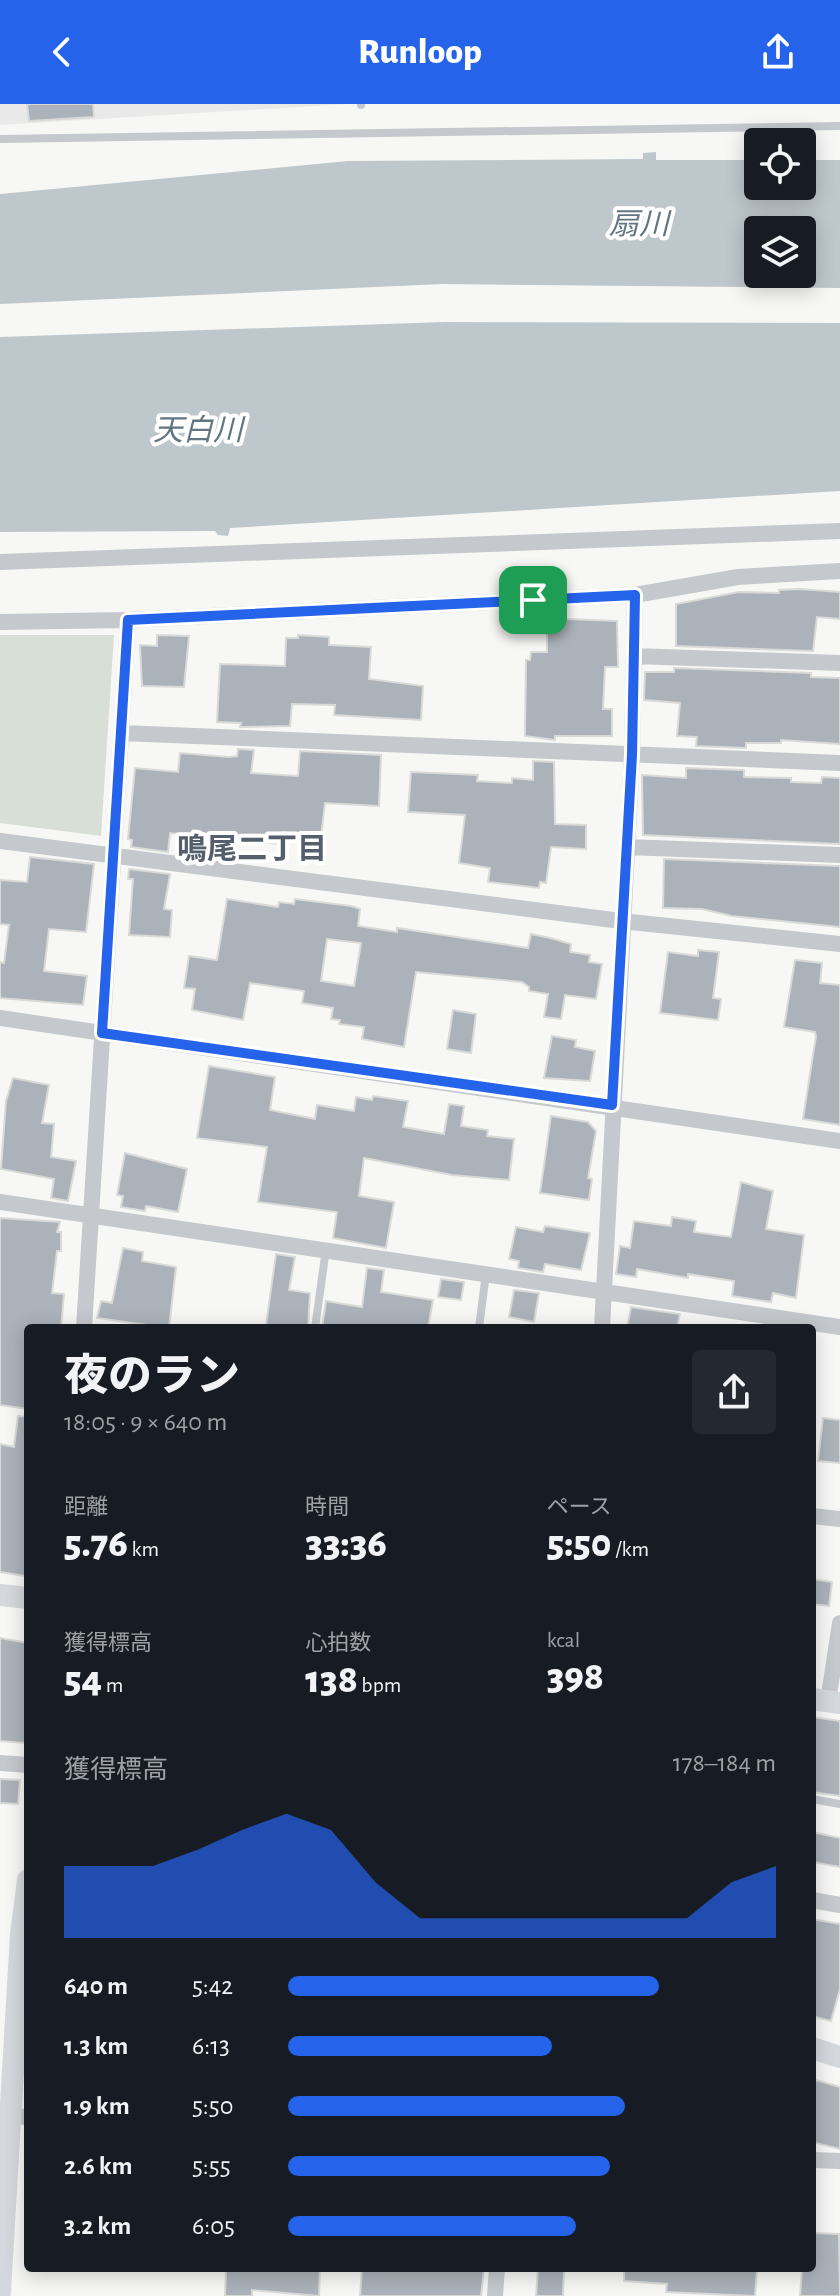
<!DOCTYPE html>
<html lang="ja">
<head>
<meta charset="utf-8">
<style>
  body { margin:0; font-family:"Alegreya Sans","Noto Sans JP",sans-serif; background:#242831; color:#f1f3f6; height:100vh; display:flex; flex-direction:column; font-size:30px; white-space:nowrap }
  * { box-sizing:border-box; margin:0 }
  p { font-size:26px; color:#9ea1a6 }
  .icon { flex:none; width:44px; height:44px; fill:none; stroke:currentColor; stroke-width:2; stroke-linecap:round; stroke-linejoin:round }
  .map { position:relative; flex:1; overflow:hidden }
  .panel { position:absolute; left:24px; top:1220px; width:792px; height:948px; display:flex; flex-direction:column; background:#171b24; border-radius:8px; box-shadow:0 4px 20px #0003 }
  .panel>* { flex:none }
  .buttons { position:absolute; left:744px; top:24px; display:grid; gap:16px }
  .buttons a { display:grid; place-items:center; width:72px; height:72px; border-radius:8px; background:#171b24; box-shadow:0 4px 20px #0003; font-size:40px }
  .pin { position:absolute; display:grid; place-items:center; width:68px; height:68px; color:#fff; margin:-34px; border-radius:16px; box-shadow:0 4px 12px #0006 }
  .round { display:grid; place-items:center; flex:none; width:84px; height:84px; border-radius:8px; background:#242831 }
  .overview { display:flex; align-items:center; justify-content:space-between; height:136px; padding:0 40px }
  h1 { font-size:44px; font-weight:800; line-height:60px }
  .metrics { display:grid; grid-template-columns:repeat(3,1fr); gap:12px; height:136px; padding:8px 40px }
  .metrics div { display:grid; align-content:center }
  .metrics b { font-size:40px; font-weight:800 }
  .metrics small { font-size:22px; font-weight:400 }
  .metrics p { font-size:22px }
  .chart { height:224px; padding:16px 40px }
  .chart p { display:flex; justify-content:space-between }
  .chart svg { width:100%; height:144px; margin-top:8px; fill:#2563eb; opacity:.7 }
  ul { padding:0 40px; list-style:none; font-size:26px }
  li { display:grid; grid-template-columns:128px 96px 1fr; align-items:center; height:60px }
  li i { height:20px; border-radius:10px; background:#2563eb }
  header { display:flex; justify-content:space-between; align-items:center; height:104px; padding:0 40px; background:#2563eb; color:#fff; font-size:36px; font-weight:800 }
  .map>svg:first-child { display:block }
  .built { fill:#e8e9e8 }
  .green { fill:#d8dfd6 }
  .water { fill:#bec7cc; fill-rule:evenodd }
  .building { fill:#abb2b9; stroke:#d9d9d7; stroke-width:2; fill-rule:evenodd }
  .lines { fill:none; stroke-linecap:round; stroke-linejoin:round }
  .lane { stroke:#c5c8cc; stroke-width:8 }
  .street { stroke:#c5c8cc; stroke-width:16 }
  .secondary { stroke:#d4d8dd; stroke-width:22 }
  .route-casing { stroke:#fff; stroke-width:16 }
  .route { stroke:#2563eb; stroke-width:10 }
  .labels { text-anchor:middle; stroke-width:8; stroke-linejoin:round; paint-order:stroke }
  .water-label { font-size:30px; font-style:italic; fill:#627682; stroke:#fff }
  .neighbourhood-label { font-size:30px; font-weight:bold; fill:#545f6b; stroke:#fff }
</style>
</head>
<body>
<header><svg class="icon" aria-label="back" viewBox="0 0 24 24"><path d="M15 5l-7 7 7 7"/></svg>Runloop<svg class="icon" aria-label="share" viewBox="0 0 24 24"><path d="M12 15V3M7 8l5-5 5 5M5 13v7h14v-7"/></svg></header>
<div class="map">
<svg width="840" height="2192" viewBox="0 0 840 2192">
  <rect width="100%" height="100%" fill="#f7f8f5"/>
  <path class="built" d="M 0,0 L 347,0 L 0,21 Z"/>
  <path class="green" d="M 0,531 L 114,531 L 101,732 L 0,719 Z"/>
  <path class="water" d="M 656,48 L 656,56 L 758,56 L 758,82 L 802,82 L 802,56 L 840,56 L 840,184 L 442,180 L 0,200 L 0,90 L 348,57 L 643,55 L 643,49 ZM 758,126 L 802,126 L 802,170 L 758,170 Z
    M 445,218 L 840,219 L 840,387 L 230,424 L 228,432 L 218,431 L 215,427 L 0,428 L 0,233 Z"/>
  <path class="building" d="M 27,0 L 93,0 L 94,13 L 29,17 Z
    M 800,485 L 840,488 L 840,515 L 817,513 L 813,547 L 676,542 L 676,500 L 739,488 L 779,489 L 779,486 Z
    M 566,515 L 617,517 L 618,563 L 605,563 L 603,605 L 612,605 L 612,632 L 555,632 L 555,636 L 525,632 L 526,556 L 530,556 L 531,548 L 547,548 L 547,518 L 565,518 Z
    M 157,531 L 189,532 L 184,583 L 142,582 L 140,541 L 157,542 Z
    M 298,531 L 329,533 L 329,541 L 371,543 L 369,575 L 423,582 L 421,616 L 334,611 L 335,601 L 292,600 L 290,622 L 240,623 L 241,619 L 217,618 L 220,560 L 285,562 L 286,534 L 298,534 Z
    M 674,564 L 811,569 L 811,573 L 840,574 L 840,640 L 781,636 L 781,639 L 746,639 L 746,644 L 696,642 L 697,633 L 677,632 L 680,599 L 644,596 L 645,568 L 674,568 Z
    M 238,645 L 254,646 L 251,669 L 298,672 L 300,647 L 381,651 L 379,702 L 325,699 L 321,732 L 282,728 L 280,740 L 170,729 L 168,748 L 131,743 L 132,736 L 128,735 L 135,664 L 178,668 L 180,649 L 229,653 L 237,652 Z
    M 533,657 L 554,658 L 555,720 L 586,721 L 586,745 L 551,743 L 546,779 L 540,778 L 539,784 L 488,778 L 490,764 L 459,759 L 465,711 L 408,708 L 411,668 L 478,671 L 477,677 L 512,679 L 512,674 L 533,676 Z
    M 686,664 L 744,666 L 744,673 L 791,674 L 791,678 L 821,679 L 822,673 L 840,674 L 840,740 L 643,731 L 642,671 L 686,674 Z
    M 30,753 L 94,760 L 86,828 L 49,825 L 44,867 L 87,872 L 83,901 L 0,894 L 0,858 L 4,859 L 9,821 L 0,820 L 0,776 L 27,778 Z
    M 664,755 L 840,762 L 840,823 L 732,812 L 702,805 L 663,804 Z
    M 129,765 L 170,770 L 164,805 L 172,806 L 170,833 L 129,831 L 133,775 L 128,775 Z
    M 227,795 L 278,803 L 279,798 L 294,800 L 295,795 L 351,802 L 360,805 L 358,822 L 397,828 L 397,824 L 528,844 L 531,830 L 550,834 L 571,840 L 570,848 L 590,851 L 589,858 L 602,860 L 596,895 L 565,891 L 561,915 L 544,913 L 548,890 L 529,887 L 529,883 L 522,878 L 416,868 L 404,943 L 362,935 L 364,923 L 339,920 L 340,916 L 331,915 L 333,904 L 302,899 L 304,887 L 250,879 L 243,916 L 192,906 L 195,885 L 184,884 L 189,852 L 217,856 ZM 327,835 L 361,839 L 354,882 L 321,877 Z
    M 698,846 L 719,848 L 713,894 L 721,895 L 718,916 L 660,909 L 668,848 L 698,852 Z
    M 795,856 L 822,859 L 820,879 L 840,881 L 840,1021 L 803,1015 L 816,932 L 815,928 L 784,923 Z
    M 453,906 L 476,910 L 471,949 L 447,945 Z
    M 552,932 L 576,936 L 575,943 L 595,947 L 590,977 L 544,974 Z
    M 209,962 L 275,973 L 270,1006 L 315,1015 L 317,1001 L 354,1007 L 356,993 L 372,996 L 373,992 L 408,997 L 403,1023 L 444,1030 L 449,1000 L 464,1002 L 461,1022 L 488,1026 L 487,1032 L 514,1035 L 509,1076 L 452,1071 L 364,1054 L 359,1092 L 394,1098 L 386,1144 L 333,1134 L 337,1108 L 258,1098 L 267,1043 L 197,1034 Z
    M 13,974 L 49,981 L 42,1019 L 54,1020 L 51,1053 L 76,1057 L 68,1097 L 51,1094 L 54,1075 L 1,1065 L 6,997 Z
    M 551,1012 L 588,1018 L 596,1027 L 588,1074 L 592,1075 L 589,1096 L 540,1089 Z
    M 125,1049 L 187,1065 L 178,1108 L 146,1102 L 145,1107 L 121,1103 L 123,1092 L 117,1091 Z
    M 741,1078 L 773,1087 L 766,1125 L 804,1131 L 796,1194 L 773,1189 L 771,1198 L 732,1192 L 734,1177 L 688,1170 L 688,1174 L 637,1165 L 636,1173 L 616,1170 L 620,1142 L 630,1144 L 634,1117 L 671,1122 L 672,1113 L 696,1117 L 694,1128 L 731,1133 Z
    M 0,1114 L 60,1118 L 57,1128 L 61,1128 L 61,1147 L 57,1147 L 52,1189 L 64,1190 L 61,1224 L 28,1224 L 28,1305 L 0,1301 Z
    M 545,1122 L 590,1129 L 581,1166 L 545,1160 L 543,1168 L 518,1164 L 519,1157 L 509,1155 L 516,1123 L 543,1128 Z
    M 123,1144 L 143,1148 L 142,1157 L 176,1163 L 169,1224 L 97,1214 L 101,1197 L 112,1199 Z
    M 276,1150 L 295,1153 L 289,1186 L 310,1189 L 308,1224 L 266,1221 Z
    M 367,1164 L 384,1166 L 381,1188 L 433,1196 L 428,1224 L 322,1224 L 326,1197 L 362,1203 Z
    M 441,1175 L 464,1178 L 461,1196 L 438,1193 Z
    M 514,1186 L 539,1189 L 534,1218 L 509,1213 Z
    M 631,1203 L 680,1210 L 677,1224 L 627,1224 Z
    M 18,1312 L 28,1313 L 25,1472 L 0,1468 L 0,1340 L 14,1343 Z
    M 823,1314 L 840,1316 L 840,1359 L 818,1357 Z
    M 812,1475 L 832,1478 L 829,1502 L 812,1500 Z
    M 0,1534 L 28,1539 L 25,1639 L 0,1637 Z
    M 812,1613 L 840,1617 L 840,1692 L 812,1688 Z
    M 0,1675 L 20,1676 L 18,1700 L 0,1699 Z
    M 812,1728 L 840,1734 L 840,1763 L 812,1758 Z
    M 812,1815 L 840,1820 L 840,1885 L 831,1917 L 812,1912 Z
    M 816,1976 L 840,1983 L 840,2045 L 812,2038 L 812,1990 Z
    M 812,2129 L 839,2130 L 840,2192 L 800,2192 L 802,2164 L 812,2164 Z
    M 226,2164 L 320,2164 L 319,2192 L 252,2186 L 252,2192 L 225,2192 Z
    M 362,2164 L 484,2164 L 481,2192 L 360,2192 Z
    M 538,2164 L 564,2165 L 563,2192 L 536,2192 Z
    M 624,2164 L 757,2164 L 755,2192 L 666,2188 L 667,2180 L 624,2177 Z"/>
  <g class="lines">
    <path class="lane" d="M 361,1 L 361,0
      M 0,35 L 840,22
      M 315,1224 L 326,1145
      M 479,1224 L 486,1169
      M 812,1695 L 840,1700"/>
    <path class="street" d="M 0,458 L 840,427
      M 0,518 L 128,516 L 635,491 L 738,473 L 840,467
      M 634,552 L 840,559
      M 122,629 L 840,659
      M 0,737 L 621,817 L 840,840
      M 627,743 L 840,751
      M 0,914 L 840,1037
      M 0,1098 L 840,1223
      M 84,1224 L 128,516
      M 602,1224 L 632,651 L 635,491
      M 812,1412 L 840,1415
      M 828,1598 L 840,1519
      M 0,1659 L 28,1661
      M 812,1796 L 840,1801
      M 2,2012 L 28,2013
      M 812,2056 L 840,2057
      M 495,2192 L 497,2164"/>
    <path class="secondary" d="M 0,1491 L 28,1494
      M 812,1595 L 840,1599
      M 812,1944 L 840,1953
      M 0,2188 L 21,1830 L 28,1776"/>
  </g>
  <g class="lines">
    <defs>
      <path id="route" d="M 635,491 L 632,651 L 612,1001 L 102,929 L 128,516 Z"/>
    </defs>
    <use href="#route" class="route-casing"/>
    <use href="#route" class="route"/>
  </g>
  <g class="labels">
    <g class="water-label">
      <text x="639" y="130">扇川</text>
      <text x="198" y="336">天白川</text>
    </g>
    <g class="neighbourhood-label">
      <text x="252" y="755">鳴尾二丁目</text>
    </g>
  </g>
</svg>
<div class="buttons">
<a><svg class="icon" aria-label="locate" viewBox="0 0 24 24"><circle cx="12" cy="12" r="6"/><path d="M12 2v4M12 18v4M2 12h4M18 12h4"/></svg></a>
<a><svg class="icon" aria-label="layers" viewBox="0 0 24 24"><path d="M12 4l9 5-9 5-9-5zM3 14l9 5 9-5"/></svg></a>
</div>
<div class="pin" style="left:533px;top:496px;background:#1e9e55"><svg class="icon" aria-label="arrive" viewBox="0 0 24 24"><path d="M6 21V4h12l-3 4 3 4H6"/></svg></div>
<section class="panel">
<div class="overview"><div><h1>夜のラン</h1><p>18:05 · 9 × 640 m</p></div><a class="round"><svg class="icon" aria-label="share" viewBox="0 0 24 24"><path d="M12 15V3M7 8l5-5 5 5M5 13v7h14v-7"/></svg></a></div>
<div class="metrics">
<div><p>距離</p><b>5.76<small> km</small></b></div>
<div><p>時間</p><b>33:36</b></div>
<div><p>ペース</p><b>5:50<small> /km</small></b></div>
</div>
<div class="metrics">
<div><p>獲得標高</p><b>54<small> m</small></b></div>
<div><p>心拍数</p><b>138<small> bpm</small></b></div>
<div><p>kcal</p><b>398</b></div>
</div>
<div class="chart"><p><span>獲得標高</span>178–184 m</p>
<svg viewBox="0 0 160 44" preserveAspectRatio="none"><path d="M0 44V22L10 22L20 22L30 17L40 11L50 6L60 11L70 27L80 38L90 38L100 38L110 38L120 38L130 38L140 38L150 27L160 22V44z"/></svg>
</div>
<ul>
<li><b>640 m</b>5:42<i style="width:76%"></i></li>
<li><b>1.3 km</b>6:13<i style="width:54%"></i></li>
<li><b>1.9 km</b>5:50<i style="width:69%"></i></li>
<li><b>2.6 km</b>5:55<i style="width:66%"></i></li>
<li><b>3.2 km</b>6:05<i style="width:59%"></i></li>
</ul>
</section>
</div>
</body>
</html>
